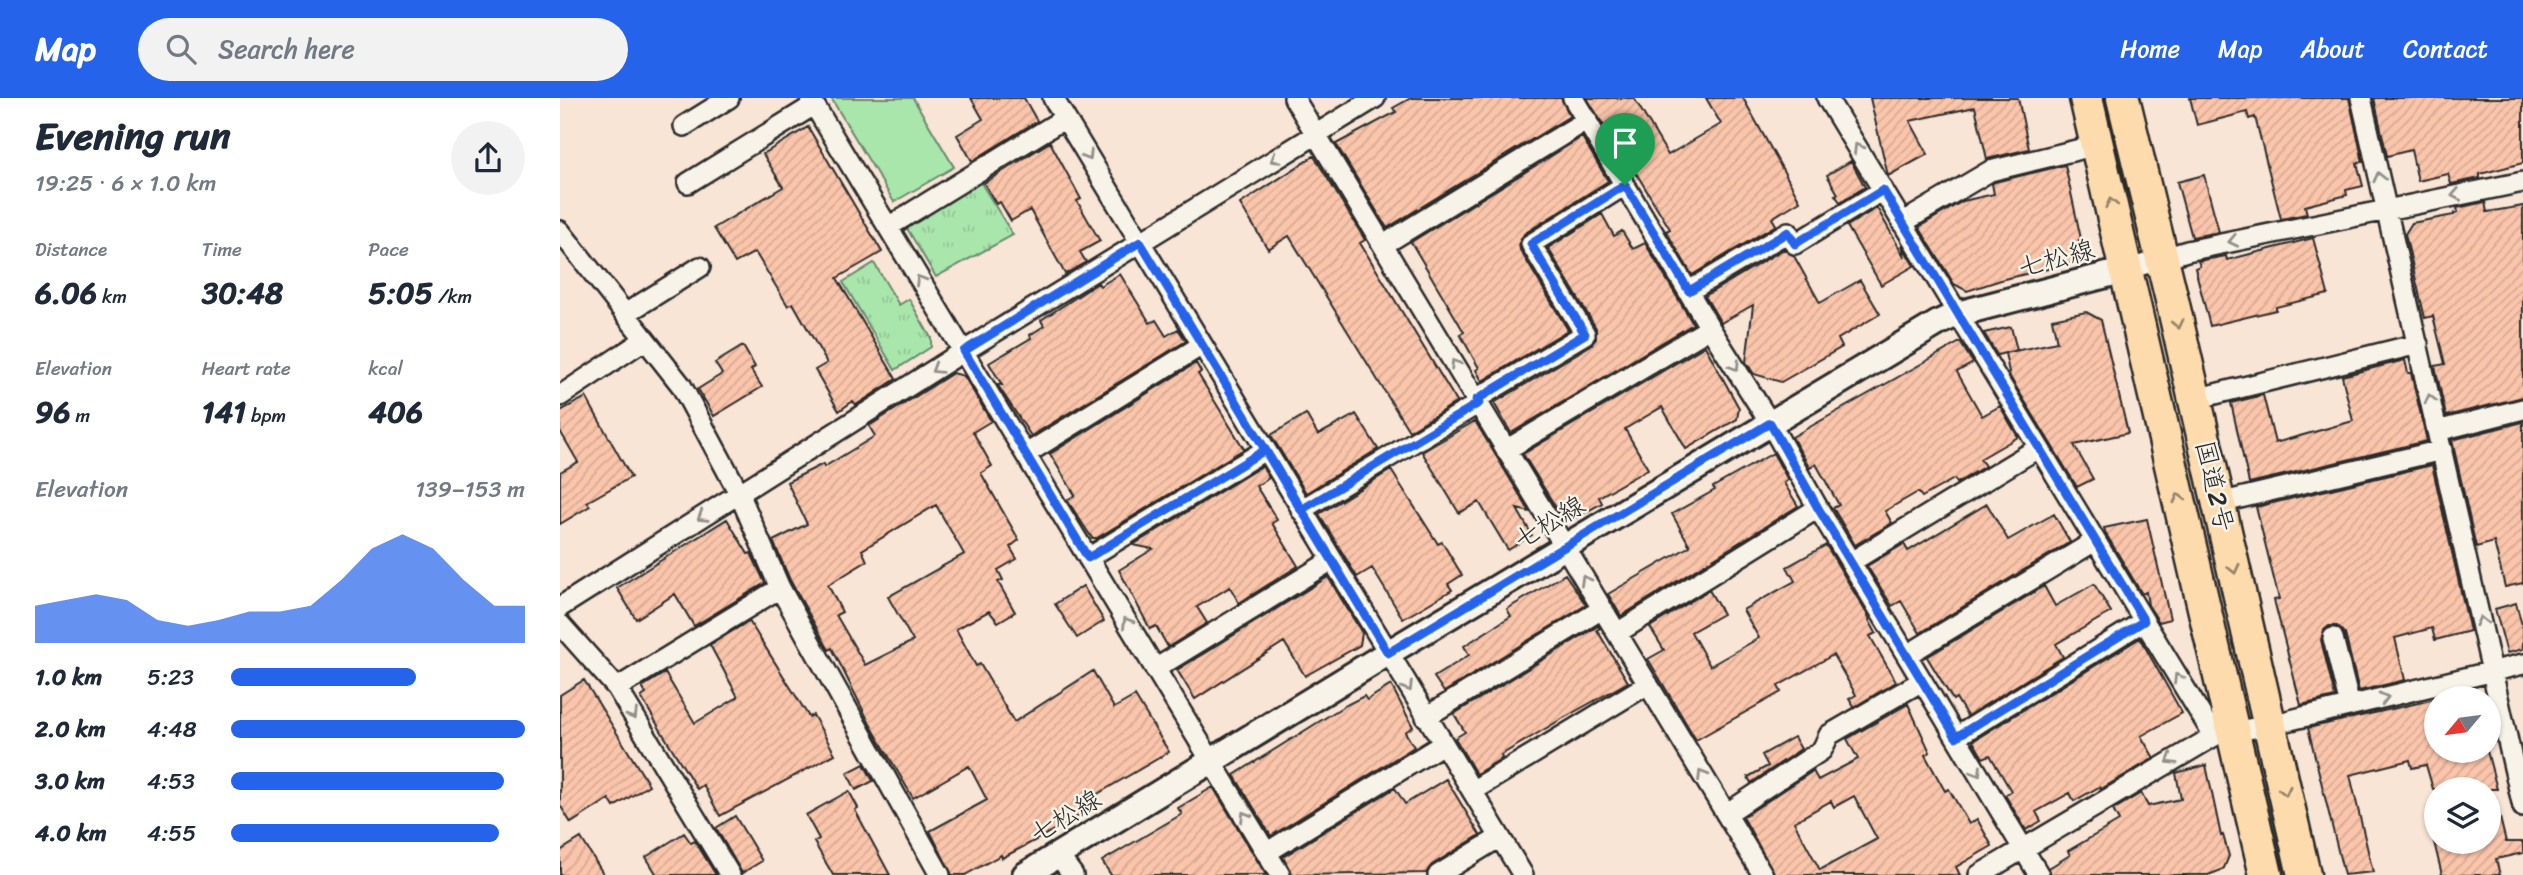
<!DOCTYPE html>
<html lang="en">
<head>
<meta charset="utf-8">
<style>
  body { margin:0; font-family:Sriracha,"Klee One",sans-serif; background:#f2f2f3; color:#1f2937; height:100vh; display:flex; flex-direction:column; font-size:26px; white-space:nowrap }
  * { box-sizing:border-box; margin:0 }
  p { font-size:23px; color:#747a83 }
  .icon { flex:none; width:38px; height:38px; fill:none; stroke:currentColor; stroke-width:2; stroke-linecap:round; stroke-linejoin:round }
  .map { position:relative; flex:1; overflow:hidden }
  .drawer { display:flex; flex-direction:column; background:#fff; width:560px }
  .drawer>* { flex:none }
  .needle { width:46px; rotate:241deg }
  .fabs { position:absolute; left:1864px; top:588px; display:grid; gap:14px }
  .fabs a { display:grid; place-items:center; width:77px; height:77px; border-radius:50%; background:#fff; box-shadow:0 2px 5px #0004; font-size:35px }
  .pin { position:absolute; display:grid; place-items:center; width:60px; height:60px; color:#fff; margin:-72px -30px; border-radius:50% 50% 50% 0; rotate:-45deg; box-shadow:0 0 7px #0007 }
  .pin .icon { rotate:45deg }
  .round { display:grid; place-items:center; flex:none; width:74px; height:74px; border-radius:37px; background:#f2f2f3 }
  .headline { display:flex; align-items:center; justify-content:space-between; height:119px; padding:0 35px }
  h1 { font-size:38px; font-weight:700; line-height:52px }
  .metrics { display:grid; grid-template-columns:repeat(3,1fr); gap:10px; height:119px; padding:7px 35px }
  .metrics div { display:grid; align-content:center }
  .metrics b { font-size:30px; font-weight:700 }
  .metrics small { font-size:19px; font-weight:400 }
  .metrics p { font-size:19px }
  .chart { height:196px; padding:14px 35px }
  .chart p { display:flex; justify-content:space-between }
  .chart svg { width:100%; height:126px; margin-top:7px; fill:#2563eb; opacity:.7 }
  ul { padding:0 35px; list-style:none; font-size:23px }
  li { display:grid; grid-template-columns:112px 84px 1fr; align-items:center; height:52px }
  li i { height:18px; border-radius:9px; background:#2563eb }
  header { display:flex; align-items:center; gap:42px; box-sizing:border-box; height:98px; padding:0 35px; background:#2563eb; color:#fff }
  header strong { font-size:33px }
  nav { display:flex; gap:38px; margin-inline-start:auto; font-size:24px }
  .search { width:490px; height:63px; background:#f2f2f3; display:flex; align-items:center; gap:18px; box-sizing:border-box; padding:0 24px; border-radius:38px; color:#747a83; font-size:26px }
  main { display:flex; flex:1; min-height:0 }
  .map>svg:first-child { display:block }
  .grass { fill:url(#grass-tufts); stroke:#6a886c; stroke-width:2 }
  .garden { fill:#a9e6ac; stroke:#6a886c; stroke-width:2 }
  .building { fill:url(#building-hatch); stroke:#2b2b2b; stroke-width:2; fill-rule:evenodd }
  .lines { fill:none; stroke-linecap:round; stroke-linejoin:round }
  .minor-casing { stroke:#2b2b2b; stroke-width:24 }
  .tertiary-casing { stroke:#2b2b2b; stroke-width:30 }
  .trunk-casing { stroke:#2b2b2b; stroke-width:37 }
  .minor { stroke:#f7f3e8; stroke-width:19 }
  .tertiary { stroke:#f7f3e8; stroke-width:24 }
  .trunk { stroke:#fedbac; stroke-width:32 }
  .oneway { stroke:#918f8a }
  .oneway2 { stroke:#94836c }
  .route-casing { stroke:#fff; stroke-width:14 }
  .route { stroke:#2563eb; stroke-width:9 }
  .labels { text-anchor:middle; stroke-width:5; stroke-linejoin:round; paint-order:stroke }
  .street-label { font-size:26px; fill:#2b2b2b; stroke:#f7f3e8 }
</style>
</head>
<body>
<header>
<strong>Map</strong>
<div class="search"><svg class="icon" aria-label="search" viewBox="0 0 24 24"><circle cx="10" cy="10" r="6"/><path d="M15 15l6 6"/></svg>Search here</div>
<nav><a>Home</a><a>Map</a><a>About</a><a>Contact</a></nav>
</header>
<main>
<section class="drawer">
<div class="headline"><div><h1>Evening run</h1><p>19:25 · 6 × 1.0 km</p></div><a class="round"><svg class="icon" aria-label="share" viewBox="0 0 24 24"><path d="M12 15V3M7 8l5-5 5 5M5 13v7h14v-7"/></svg></a></div>
<div class="metrics">
<div><p>Distance</p><b>6.06<small> km</small></b></div>
<div><p>Time</p><b>30:48</b></div>
<div><p>Pace</p><b>5:05<small> /km</small></b></div>
</div>
<div class="metrics">
<div><p>Elevation</p><b>96<small> m</small></b></div>
<div><p>Heart rate</p><b>141<small> bpm</small></b></div>
<div><p>kcal</p><b>406</b></div>
</div>
<div class="chart"><p><span>Elevation</span>139–153 m</p>
<svg viewBox="0 0 160 44" preserveAspectRatio="none"><path d="M0 44V31L10 29L20 27L30 29L40 36L50 38L60 36L70 33L80 33L90 31L100 22L110 11L120 6L130 11L140 22L150 31L160 31V44z"/></svg>
</div>
<ul>
<li><b>1.0 km</b>5:23<i style="width:63%"></i></li>
<li><b>2.0 km</b>4:48<i style="width:100%"></i></li>
<li><b>3.0 km</b>4:53<i style="width:93%"></i></li>
<li><b>4.0 km</b>4:55<i style="width:91%"></i></li>
</ul>
</section>
<div class="map">
<svg width="1963" height="777" viewBox="0 0 1963 777">
  <defs>
    <pattern id="grass-tufts" width="24" height="20" patternUnits="userSpaceOnUse" patternTransform="scale(1.75)"><rect width="24" height="20" fill="#a9e6ac"/><path d="M3 7l-1-3M5 7V3M7 7l1-3M15 17l-1-3M17 17v-4M19 17l1-3" fill="none" stroke="#92c594"/></pattern>
    <pattern id="building-hatch" width="6" height="6" patternUnits="userSpaceOnUse" patternTransform="scale(1.75)"><rect width="6" height="6" fill="#fac5ab"/><path d="M-1 1l2-2M0 6l6-6M5 7l2-2" fill="none" stroke="#d6a993"/></pattern>
  </defs>
  <rect width="100%" height="100%" fill="#f8e5d6"/>
  <filter id="ink" filterUnits="userSpaceOnUse"><feTurbulence type="fractalNoise" baseFrequency=".0143" numOctaves="2"/><feDisplacementMap in="SourceGraphic" scale="14" xChannelSelector="R" yChannelSelector="G"/><feConvolveMatrix kernelMatrix="1 2 1 2 8 2 1 2 1" color-interpolation-filters="sRGB"/></filter>
  <g filter="url(#ink)">
    <path class="grass" d="M 418,80 L 453,137 L 376,179 L 345,127 Z
      M 314,165 L 339,207 L 349,201 L 371,240 L 371,249 L 335,272 L 283,184 Z"/>
    <path class="garden" d="M 271,0 L 353,0 L 394,69 L 334,104 Z"/>
    <path class="building" d="M 411,0 L 464,0 L 477,23 L 412,63 L 397,37 L 423,21 Z
      M 851,0 L 1001,0 L 1010,18 L 827,130 L 776,46 L 836,14 L 833,10 Z
      M 1027,0 L 1074,0 L 1108,57 L 1161,26 L 1146,0 L 1183,0 L 1240,103 L 1212,120 L 1216,127 L 1132,177 L 1106,133 L 1110,131 L 1076,75 L 1073,76 Z
      M 1310,0 L 1458,0 L 1469,51 L 1427,61 L 1415,9 L 1350,23 L 1368,56 L 1328,78 Z
      M 1630,0 L 1789,0 L 1803,64 L 1797,65 L 1803,88 L 1786,92 L 1787,97 L 1745,108 L 1747,116 L 1721,121 L 1695,19 L 1689,21 L 1687,14 L 1637,27 Z
      M 1814,0 L 1963,0 L 1963,65 L 1920,76 L 1920,80 L 1891,86 L 1888,76 L 1858,83 L 1851,52 L 1827,58 Z
      M 248,29 L 322,154 L 277,180 L 336,281 L 296,307 L 293,303 L 279,313 L 255,272 L 267,265 L 233,205 L 228,208 L 195,154 L 175,165 L 154,130 L 223,89 L 203,56 Z
      M 1022,39 L 1048,83 L 964,136 L 959,146 L 960,152 L 1008,232 L 922,283 L 916,272 L 919,270 L 900,236 L 904,234 L 851,144 Z
      M 490,44 L 521,101 L 517,103 L 540,143 L 520,154 L 526,164 L 505,176 L 470,112 L 451,123 L 440,104 L 436,106 L 424,85 Z
      M 754,58 L 805,142 L 800,145 L 897,304 L 849,333 L 729,138 L 708,151 L 680,106 Z
      M 1291,63 L 1305,89 L 1280,104 L 1275,97 L 1278,96 L 1267,77 Z
      M 1505,67 L 1521,141 L 1519,142 L 1522,155 L 1514,165 L 1444,181 L 1407,193 L 1394,186 L 1359,129 L 1403,103 L 1434,96 L 1432,86 L 1435,84 Z
      M 1644,77 L 1659,134 L 1632,139 L 1617,84 Z
      M 1925,104 L 1927,114 L 1963,108 L 1963,299 L 1886,318 L 1875,268 L 1885,266 L 1873,218 L 1865,220 L 1845,136 L 1852,125 L 1894,117 L 1894,115 L 1898,114 L 1897,110 Z
      M 1317,110 L 1345,160 L 1342,147 L 1354,168 L 1321,187 L 1287,128 Z
      M 1042,116 L 1054,138 L 1062,133 L 1073,151 L 1085,145 L 1133,226 L 951,335 L 934,305 L 1031,247 L 1036,241 L 1036,230 L 988,150 Z
      M 1753,140 L 1768,196 L 1716,209 L 1716,212 L 1650,228 L 1635,170 L 1640,168 L 1638,163 L 1666,158 L 1667,162 Z
      M 1224,151 L 1234,158 L 1260,205 L 1300,182 L 1320,216 L 1278,241 L 1282,249 L 1221,284 L 1194,276 L 1186,264 L 1193,207 L 1161,225 L 1145,198 Z
      M 560,176 L 590,225 L 596,222 L 606,238 L 618,231 L 626,243 L 471,338 L 437,286 L 442,287 L 429,265 L 471,240 L 470,237 L 484,228 L 481,222 L 538,185 L 540,188 Z
      M 1526,214 L 1541,222 L 1568,335 L 1514,347 L 1533,381 L 1517,389 L 1450,279 L 1445,255 L 1497,244 L 1492,221 Z
      M 1451,229 L 1457,252 L 1437,257 L 1424,235 Z
      M 1400,244 L 1413,265 L 1397,274 L 1422,318 L 1440,308 L 1458,339 L 1420,361 L 1425,368 L 1397,385 L 1394,381 L 1362,399 L 1358,394 L 1325,413 L 1332,425 L 1295,447 L 1273,410 L 1279,407 L 1256,366 L 1250,370 L 1232,339 Z
      M 183,248 L 195,269 L 191,272 L 202,289 L 154,318 L 138,291 L 162,276 L 155,265 Z
      M 1145,248 L 1179,310 L 1177,321 L 1126,351 L 1102,309 L 1065,331 L 1088,371 L 1039,399 L 1042,405 L 1010,423 L 1003,421 L 963,356 Z
      M 1845,262 L 1848,275 L 1851,275 L 1867,343 L 1689,385 L 1671,305 L 1703,297 L 1715,345 L 1793,323 L 1782,278 Z
      M 636,265 L 641,274 L 638,276 L 684,351 L 537,440 L 532,440 L 507,402 L 515,397 L 490,356 Z
      M 393,275 L 404,278 L 431,323 L 413,334 L 432,368 L 421,375 L 459,442 L 450,449 L 457,461 L 438,472 L 443,482 L 438,484 L 455,514 L 438,524 L 429,513 L 396,531 L 416,568 L 420,566 L 454,624 L 533,573 L 554,610 L 575,598 L 609,654 L 529,701 L 534,709 L 474,743 L 442,760 L 441,757 L 405,777 L 392,777 L 370,733 L 427,702 L 409,668 L 353,700 L 310,626 L 272,550 L 269,552 L 230,482 L 213,443 L 247,426 L 227,384 L 263,366 L 264,369 L 315,338 L 309,328 ZM 376,407 L 404,456 L 328,499 L 353,543 L 305,567 L 276,517 L 282,514 L 268,487 L 307,463 L 302,452 Z
      M 26,299 L 71,379 L 27,404 L 30,408 L 0,426 L 0,374 L 18,364 L 0,333 L 0,313 Z
      M 746,316 L 758,337 L 796,316 L 818,351 L 746,395 L 711,337 Z
      M 915,323 L 970,414 L 957,411 L 972,437 L 948,452 L 919,404 L 899,415 L 862,354 Z
      M 1963,324 L 1963,485 L 1945,489 L 1934,444 L 1916,449 L 1892,342 Z
      M 1213,355 L 1228,382 L 1224,385 L 1238,408 L 1061,518 L 1048,496 L 1130,448 L 1112,416 L 1155,392 L 1153,389 Z
      M 1872,367 L 1910,533 L 1875,542 L 1872,530 L 1835,540 L 1845,582 L 1799,593 L 1785,536 L 1777,528 L 1769,528 L 1764,532 L 1761,542 L 1775,599 L 1741,607 L 1714,502 L 1719,501 L 1696,409 Z
      M 702,368 L 709,380 L 696,388 L 717,422 L 712,425 L 738,468 L 679,505 L 670,489 L 637,509 L 647,525 L 608,549 L 596,528 L 590,531 L 559,472 L 593,451 L 573,447 Z
      M 831,372 L 878,446 L 882,444 L 902,477 L 888,486 L 892,492 L 843,521 L 812,470 L 797,479 L 759,416 Z
      M 1427,406 L 1448,442 L 1494,416 L 1510,444 L 1360,535 L 1341,503 L 1332,508 L 1307,468 L 1344,446 L 1348,453 Z
      M 167,421 L 188,456 L 191,455 L 205,485 L 134,528 L 115,496 L 76,521 L 57,490 Z
      M 1587,421 L 1610,521 L 1599,524 L 1588,507 L 1586,494 L 1582,496 L 1546,436 L 1544,430 Z
      M 1266,447 L 1310,521 L 1309,522 L 1316,535 L 1310,538 L 1336,584 L 1294,609 L 1289,601 L 1296,597 L 1273,557 L 1218,588 L 1221,594 L 1136,642 L 1088,561 L 1104,552 L 1090,529 L 1149,492 L 1163,516 L 1131,534 L 1150,568 L 1199,540 L 1183,512 L 1235,483 L 1227,469 Z
      M 1005,476 L 1026,507 L 884,594 L 874,579 L 909,557 L 904,548 L 951,518 L 947,511 Z
      M 768,479 L 802,535 L 800,547 L 745,578 L 724,544 L 635,601 L 617,572 Z
      M 1534,486 L 1551,514 L 1496,546 L 1503,559 L 1407,618 L 1396,600 L 1393,602 L 1367,559 L 1484,488 L 1495,508 Z
      M 523,488 L 544,523 L 517,540 L 495,506 Z
      M 1956,505 L 1963,531 L 1963,551 L 1947,555 L 1935,511 Z
      M 189,523 L 249,619 L 253,617 L 275,656 L 160,718 L 143,687 L 137,691 L 103,636 L 81,599 L 86,596 L 82,589 L 105,575 L 135,625 L 178,599 L 150,547 Z
      M 1038,528 L 1040,530 L 1037,532 L 1068,584 L 1000,622 L 941,657 L 942,660 L 916,676 L 895,640 L 905,634 L 894,616 Z
      M 1580,540 L 1622,615 L 1581,638 L 1594,660 L 1541,691 L 1539,689 L 1514,703 L 1510,695 L 1476,714 L 1481,723 L 1466,732 L 1445,697 L 1451,693 L 1430,657 L 1423,660 L 1413,643 Z
      M 24,582 L 89,687 L 54,709 L 49,701 L 11,725 L 0,707 L 0,597 Z
      M 831,587 L 853,629 L 845,634 L 854,649 L 711,738 L 674,677 L 784,608 L 804,598 L 807,602 Z
      M 1876,601 L 1876,653 L 1927,653 L 1937,691 L 1873,691 L 1866,667 L 1852,670 L 1850,662 L 1790,677 L 1813,774 L 1784,777 L 1748,630 Z
      M 1348,606 L 1370,654 L 1365,657 L 1385,693 L 1389,691 L 1409,726 L 1417,721 L 1432,748 L 1396,769 L 1400,777 L 1215,777 L 1183,719 L 1253,673 L 1258,682 L 1298,661 L 1287,641 ZM 1294,698 L 1317,741 L 1260,772 L 1234,724 L 1271,703 L 1274,709 Z
      M 1234,639 L 1241,651 L 1191,685 L 1188,679 L 1208,668 L 1202,657 Z
      M 304,666 L 313,683 L 296,692 L 287,675 Z
      M 1646,667 L 1661,738 L 1663,737 L 1669,758 L 1664,770 L 1659,773 L 1648,777 L 1491,777 L 1489,770 L 1510,757 L 1508,753 L 1559,723 L 1553,712 L 1581,695 L 1588,708 L 1621,701 L 1616,675 Z
      M 886,681 L 920,737 L 872,767 L 866,775 L 732,777 L 723,759 L 835,690 L 845,706 Z
      M 653,689 L 706,777 L 551,777 L 542,763 L 622,716 L 618,710 Z
      M 289,693 L 298,710 L 295,712 L 330,777 L 273,777 L 254,744 L 259,741 L 246,717 Z
      M 1935,700 L 1946,744 L 1963,744 L 1963,755 L 1936,761 L 1940,777 L 1882,777 L 1874,744 L 1928,744 L 1928,701 Z
      M 175,718 L 202,763 L 182,775 L 156,730 Z
      M 124,735 L 131,745 L 135,743 L 156,777 L 97,777 L 86,759 Z
      M 21,740 L 44,777 L 0,777 L 0,753 Z"/>
    <g class="lines">
      <defs>
        <path id="minor" d="M 250,0 L 720,777
          M 493,0 L 963,777
          M 734,0 L 1203,777
          M 1013,0 L 1150,230 L 1210,325 L 1258,410 L 1479,777
          M 1267,0 L 1649,630 L 1656,637
          M 1801,0 L 1963,709
          M 124,28 L 169,0
          M 128,85 L 254,7
          M 1342,125 L 1430,73 L 1537,47
          M 328,129 L 505,20
          M 0,133 L 121,287 L 179,395 L 220,490 L 380,777
          M 823,147 L 1027,22
          M 1566,172 L 1627,153 L 1963,84
          M 1129,193 L 1228,134 L 1235,146 L 1323,92
          M 65,216 L 140,169
          M 0,298 L 84,242
          M 916,301 L 1025,236 L 971,146 L 1065,87
          M 1635,301 L 1858,246
          M 1877,333 L 1963,311
          M 946,352 L 1150,230
          M 466,356 L 642,247
          M 1659,405 L 1882,352
          M 741,412 L 919,305
          M 528,460 L 705,352
          M 1291,464 L 1478,350
          M 0,509 L 404,253 L 815,0
          M 0,526 L 57,590 L 170,777
          M 1057,535 L 1258,410
          M 1773,540 L 1790,608
          M 1347,557 L 1535,443
          M 595,571 L 772,462
          M 57,590 L 220,490
          M 866,619 L 1042,511
          M 1396,639 L 1584,523
          M 912,693 L 1088,586
          M 1166,716 L 1262,652 L 1269,637 L 1362,583
          M 706,755 L 883,646
          M 498,757 L 513,777
          M 878,777 L 940,739
          M 1419,777 L 1656,637 L 1710,627 L 1963,566"/>
        <path id="tertiary" d="M 465,777 L 828,555 L 1378,225 L 1397,216 L 1566,172"/>
        <path id="trunk" d="M 1526,0 L 1706,777
          M 1563,0 L 1612,202 L 1744,777"/>
      </defs>
      <use href="#minor" class="minor-casing"/>
      <use href="#tertiary" class="tertiary-casing"/>
      <use href="#trunk" class="trunk-casing"/>
      <use href="#minor" class="minor"/>
      <use href="#tertiary" class="tertiary"/>
      <use href="#trunk" class="trunk"/>
    </g>
    <defs><path id="oneway-chevron" d="M-2-3.5L2.5 0L-2 3.5" fill="none" stroke-width="1.6" stroke-linecap="round" stroke-linejoin="round" transform="scale(1.75)"/></defs>
    <g class="oneway">
      <use href="#oneway-chevron" transform="translate(1298 50) rotate(-121)"/>
      <use href="#oneway-chevron" transform="translate(528 58) rotate(59)"/>
      <use href="#oneway-chevron" transform="translate(715 61) rotate(149)"/>
      <use href="#oneway-chevron" transform="translate(1819 79) rotate(-103)"/>
      <use href="#oneway-chevron" transform="translate(1896 97) rotate(169)"/>
      <use href="#oneway-chevron" transform="translate(1673 143) rotate(168)"/>
      <use href="#oneway-chevron" transform="translate(360 182) rotate(-121)"/>
      <use href="#oneway-chevron" transform="translate(895 266) rotate(-121)"/>
      <use href="#oneway-chevron" transform="translate(1175 268) rotate(58)"/>
      <use href="#oneway-chevron" transform="translate(376 271) rotate(148)"/>
      <use href="#oneway-chevron" transform="translate(1870 301) rotate(-103)"/>
      <use href="#oneway-chevron" transform="translate(142 419) rotate(148)"/>
      <use href="#oneway-chevron" transform="translate(1025 482) rotate(-120)"/>
      <use href="#oneway-chevron" transform="translate(1921 523) rotate(-103)"/>
      <use href="#oneway-chevron" transform="translate(567 524) rotate(-121)"/>
      <use href="#oneway-chevron" transform="translate(1618 580) rotate(-121)"/>
      <use href="#oneway-chevron" transform="translate(848 589) rotate(59)"/>
      <use href="#oneway-chevron" transform="translate(1824 600) rotate(-14)"/>
      <use href="#oneway-chevron" transform="translate(73 617) rotate(59)"/>
      <use href="#oneway-chevron" transform="translate(1611 662) rotate(149)"/>
      <use href="#oneway-chevron" transform="translate(1417 674) rotate(59)"/>
      <use href="#oneway-chevron" transform="translate(1142 677) rotate(-121)"/>
      <use href="#oneway-chevron" transform="translate(685 718) rotate(-121)"/>
    </g>
    <g class="oneway2">
      <use href="#oneway-chevron" transform="translate(1551 105) rotate(-103)"/>
      <use href="#oneway-chevron" transform="translate(1618 226) rotate(77)"/>
      <use href="#oneway-chevron" transform="translate(1619 400) rotate(-103)"/>
      <use href="#oneway-chevron" transform="translate(1674 471) rotate(77)"/>
      <use href="#oneway-chevron" transform="translate(1725 693) rotate(77)"/>
    </g>
  </g>
  <g class="lines" filter="url(#ink)">
    <defs>
      <path id="route" d="M 1065,87 L 971,146 L 1025,236 L 916,302 L 919,305 L 741,412 L 705,352 L 528,460 L 404,253 L 580,144 C 662,281 745,418 828,555 L 1210,325 L 1258,410 L 1396,639 L 1584,523 L 1323,92 L 1235,146 L 1228,134 L 1129,193 L 1065,87"/>
    </defs>
    <use href="#route" class="route-casing"/>
    <use href="#route" class="route"/>
  </g>
  <g class="labels">
    <g class="street-label">
      <text transform="translate(1496 160) rotate(-15)" y="9">七松線</text>
      <text transform="translate(1655 388) rotate(77)" y="9">国道2号</text>
      <text transform="translate(989 424) rotate(-31)" y="9">七松線</text>
      <text transform="translate(505 718) rotate(-31)" y="9">七松線</text>
    </g>
  </g>
</svg>
<div class="fabs">
<a><svg class="needle" viewBox="-14 -14 28 28"><path d="M0-13l5 13h-10z" fill="#e53935"/><path d="M0 13l5-13h-10z" fill="#747a83"/></svg></a>
<a><svg class="icon" aria-label="layers" viewBox="0 0 24 24"><path d="M12 4l9 5-9 5-9-5zM3 14l9 5 9-5"/></svg></a>
</div>
<div class="pin" style="left:1065px;top:87px;background:#1e9e55"><svg class="icon" aria-label="arrive" viewBox="0 0 24 24"><path d="M6 21V4h12l-3 4 3 4H6"/></svg></div>
</div>
</main>
</body>
</html>
